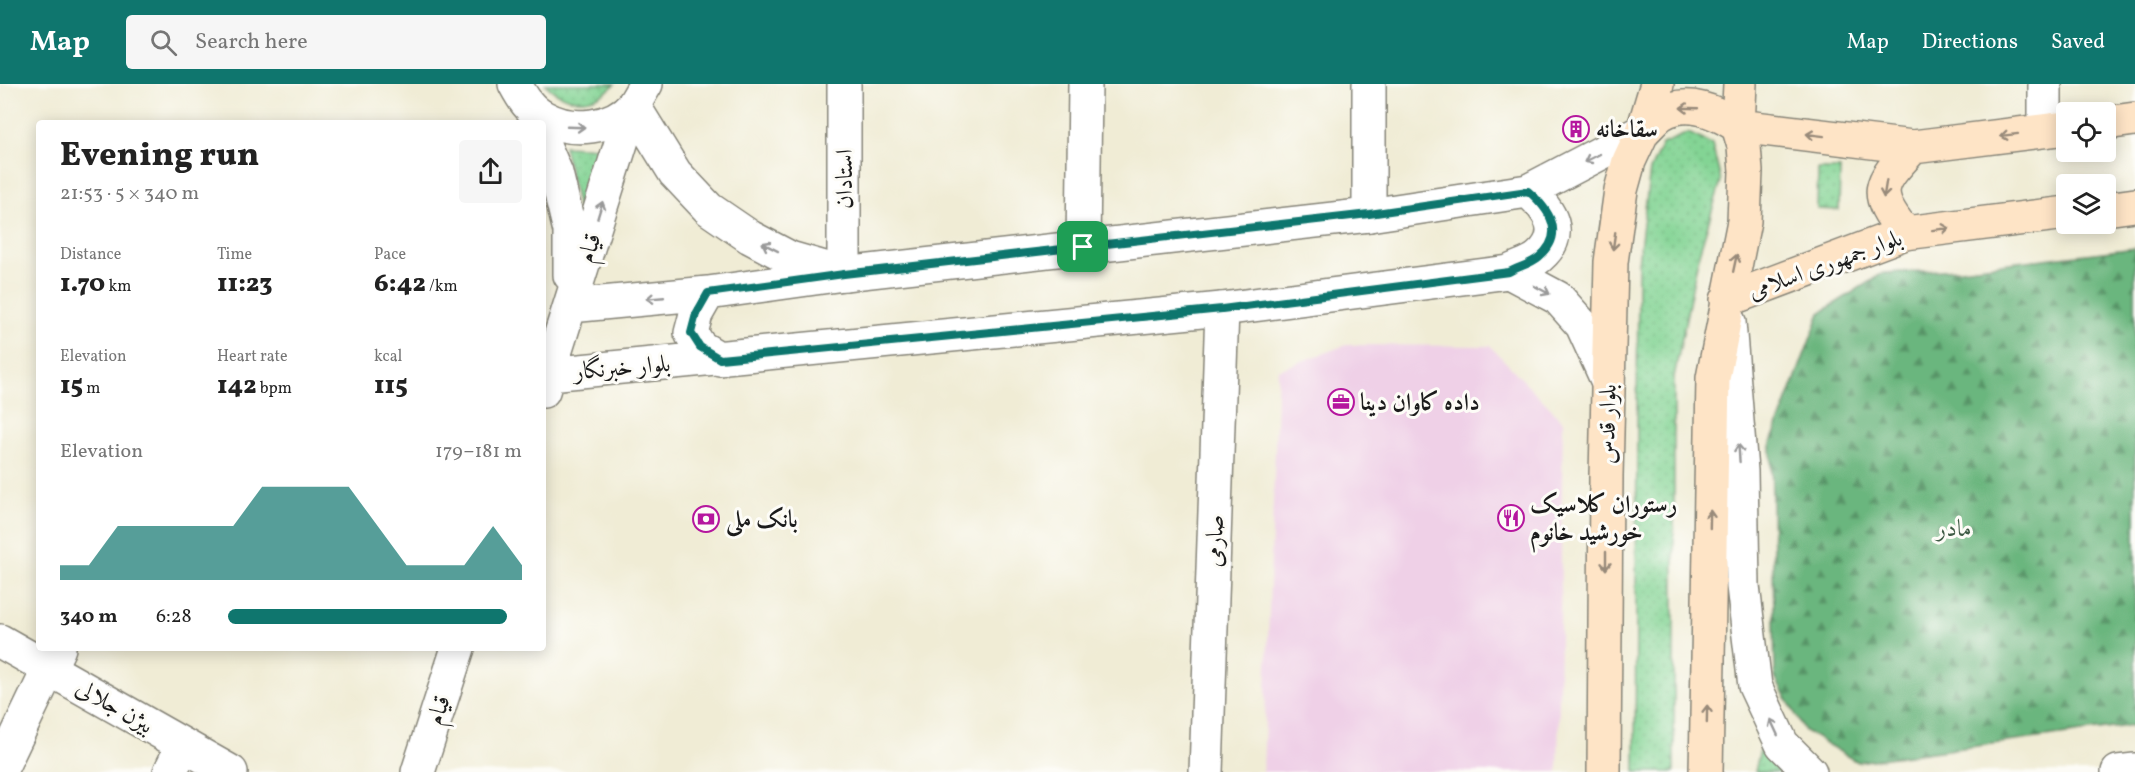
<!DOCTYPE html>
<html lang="en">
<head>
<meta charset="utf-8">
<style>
  body { margin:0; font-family:Vollkorn,Amiri,serif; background:#f6f6f6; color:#222; height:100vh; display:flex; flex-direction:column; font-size:22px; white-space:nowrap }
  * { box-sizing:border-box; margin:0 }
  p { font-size:20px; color:#767676 }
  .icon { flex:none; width:33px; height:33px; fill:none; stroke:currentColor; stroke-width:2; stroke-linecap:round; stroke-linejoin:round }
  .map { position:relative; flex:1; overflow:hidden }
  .drawer { position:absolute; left:36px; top:36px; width:510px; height:531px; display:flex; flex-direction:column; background:#fff; border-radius:6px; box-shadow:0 3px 15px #0003 }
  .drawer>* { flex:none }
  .tools { position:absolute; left:2056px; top:18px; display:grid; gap:12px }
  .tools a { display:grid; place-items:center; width:60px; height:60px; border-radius:6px; background:#fff; box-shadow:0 3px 15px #0003; font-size:30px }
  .pin { position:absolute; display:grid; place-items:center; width:51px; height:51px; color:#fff; margin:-26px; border-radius:12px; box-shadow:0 3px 9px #0006 }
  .round { display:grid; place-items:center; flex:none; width:63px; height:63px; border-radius:6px; background:#f6f6f6 }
  .summary { display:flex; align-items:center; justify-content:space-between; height:102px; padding:0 24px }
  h1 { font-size:33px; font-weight:800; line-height:45px }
  .figures { display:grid; grid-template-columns:repeat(3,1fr); gap:9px; height:102px; padding:6px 24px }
  .figures div { display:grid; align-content:center }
  .figures b { font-size:26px; font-weight:800 }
  .figures small { font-size:16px; font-weight:400 }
  .figures p { font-size:16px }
  .chart { height:168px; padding:12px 24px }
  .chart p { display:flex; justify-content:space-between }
  .chart svg { width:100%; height:108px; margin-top:6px; fill:#0f766e; opacity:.7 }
  ul { padding:0 24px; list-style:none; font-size:20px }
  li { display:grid; grid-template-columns:96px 72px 1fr; align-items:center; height:45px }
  li i { height:15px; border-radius:8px; background:#0f766e }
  header { display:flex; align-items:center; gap:36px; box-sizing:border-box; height:84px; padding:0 30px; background:#0f766e; color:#fff }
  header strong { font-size:28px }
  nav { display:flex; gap:33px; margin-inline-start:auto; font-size:21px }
  .search { width:420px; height:54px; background:#f6f6f6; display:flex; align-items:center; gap:15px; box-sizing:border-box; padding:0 21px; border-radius:6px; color:#767676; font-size:22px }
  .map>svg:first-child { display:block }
  .built { fill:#efd0e7 }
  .grass { fill:url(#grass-dots); stroke:#507858; stroke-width:1.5 }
  .forest { fill:url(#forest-firs); stroke:#43694d; stroke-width:1.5 }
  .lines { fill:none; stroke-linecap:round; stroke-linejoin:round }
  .minor-casing { stroke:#868478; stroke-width:36 }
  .tertiary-casing { stroke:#868478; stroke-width:36 }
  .secondary-casing { stroke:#868478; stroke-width:36 }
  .minor { stroke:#fff; stroke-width:33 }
  .tertiary { stroke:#fff; stroke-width:33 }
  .secondary { stroke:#fee4c6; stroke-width:33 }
  .oneway { stroke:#988a7a }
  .oneway2 { stroke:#999 }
  .route-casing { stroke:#fff; stroke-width:12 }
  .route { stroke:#0f766e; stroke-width:8 }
  .labels { text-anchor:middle; stroke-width:6; stroke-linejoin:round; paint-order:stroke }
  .poi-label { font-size:24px; font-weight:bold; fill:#1c1c1c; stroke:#fdfcf7; text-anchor:start }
  .street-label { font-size:24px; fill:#1c1c1c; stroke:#fdfcf7 }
  .park-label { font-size:24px; fill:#405c46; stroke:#fdfcf7 }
</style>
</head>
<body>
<header>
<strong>Map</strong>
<div class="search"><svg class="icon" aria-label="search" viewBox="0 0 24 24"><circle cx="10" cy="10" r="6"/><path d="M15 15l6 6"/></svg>Search here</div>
<nav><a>Map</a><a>Directions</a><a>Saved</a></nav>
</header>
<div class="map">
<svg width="2135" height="688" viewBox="0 0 2135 688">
  <defs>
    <pattern id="grass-dots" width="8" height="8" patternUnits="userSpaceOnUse" patternTransform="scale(1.5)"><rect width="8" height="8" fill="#83d494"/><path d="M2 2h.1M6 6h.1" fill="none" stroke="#71b57f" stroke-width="1.8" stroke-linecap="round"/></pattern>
    <pattern id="forest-firs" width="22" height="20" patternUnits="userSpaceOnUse" patternTransform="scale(1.5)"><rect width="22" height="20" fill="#6ab67e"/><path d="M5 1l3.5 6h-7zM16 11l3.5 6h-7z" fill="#569366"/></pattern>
  </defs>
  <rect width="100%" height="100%" fill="#fdfcf7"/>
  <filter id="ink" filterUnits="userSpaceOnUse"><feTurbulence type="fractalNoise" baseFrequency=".0167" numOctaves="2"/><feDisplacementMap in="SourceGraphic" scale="12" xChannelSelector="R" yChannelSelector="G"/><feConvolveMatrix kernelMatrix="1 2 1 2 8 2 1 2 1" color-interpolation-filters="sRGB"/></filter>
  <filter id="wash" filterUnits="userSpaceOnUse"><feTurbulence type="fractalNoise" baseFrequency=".008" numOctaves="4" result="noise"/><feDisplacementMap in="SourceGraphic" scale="24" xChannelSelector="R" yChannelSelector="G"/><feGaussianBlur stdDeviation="1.35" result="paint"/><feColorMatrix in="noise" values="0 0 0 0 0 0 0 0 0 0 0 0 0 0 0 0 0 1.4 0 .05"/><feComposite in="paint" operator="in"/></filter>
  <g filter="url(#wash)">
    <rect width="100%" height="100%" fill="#f0ecd5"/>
    <path class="built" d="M 1346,261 L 1490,262 L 1563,337 L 1558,688 L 1263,688 L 1278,286 Z"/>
    <path class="grass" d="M 545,0 L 615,0 C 594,22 566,21 545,0 Z
      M 1688,49 L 1712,60 L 1721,97 L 1699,170 L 1674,293 L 1674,688 L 1635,688 L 1638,179 L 1650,86 L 1662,60 Z
      M 564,62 L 602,64 L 581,138 Z
      M 1818,85 L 1840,85 L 1839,126 L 1817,125 Z
      M 1760,665 L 1781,688 L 1755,688 Z"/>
    <path class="forest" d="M 2135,164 L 2135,641 L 1857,678 L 1805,647 L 1775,594 L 1771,359 L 1820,229 L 1883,189 L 1960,185 Z"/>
  </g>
  <g filter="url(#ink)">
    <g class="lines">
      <defs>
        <path id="minor" d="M 844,0 L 844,190
          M 1369,0 L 1369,131
          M 2045,46 L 2045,0
          M 1083,163 L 1085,0
          M 0,687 L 59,564
          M 170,688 L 183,661
          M 1206,688 L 1222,225"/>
        <path id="tertiary" d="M 515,0 C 522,13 530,27 545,34 C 572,49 613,45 634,20 C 638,14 642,6 646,0
          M 633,21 L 675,89 L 709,125 L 750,153 L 790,174 L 835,187
          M 543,59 L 556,89 L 570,147 L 570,191
          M 1509,188 C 1518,183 1531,180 1539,173 C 1566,150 1550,126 1528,107
          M 708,209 L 696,230 L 691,249 L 700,263 L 720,275
          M 570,222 L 708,209 L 844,190 L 1369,131 L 1528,107 L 1643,47
          M 1729,238 L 1741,387 L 1743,502 L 1755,602 L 1782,660 L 1810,688
          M 549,290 L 1222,225 L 1509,188 L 1558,214 L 1582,241 L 1608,298
          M 543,307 L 633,21
          M 0,557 L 231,688
          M 418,688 L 458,564
          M 2118,688 L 2135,686"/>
        <path id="secondary" d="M 2106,39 L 2135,35
          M 1643,47 C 1649,42 1655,34 1661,30 C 1686,14 1717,28 1738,42 L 1913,63 L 2067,44
          M 2106,125 L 2135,121
          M 1905,149 C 1871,107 1879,100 1913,63
          M 1727,216 L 1905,149 L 2067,129
          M 1604,688 L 1606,392 L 1611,178 L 1621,106 L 1629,77 L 1643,47 L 1657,0
          M 1706,688 L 1713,294 L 1744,137 L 1746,87 L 1744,62 L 1738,42 L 1740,0"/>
      </defs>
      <use href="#minor" class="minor-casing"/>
      <use href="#tertiary" class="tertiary-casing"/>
      <use href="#secondary" class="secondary-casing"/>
      <use href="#minor" class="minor"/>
      <use href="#tertiary" class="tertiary"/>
      <use href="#secondary" class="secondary"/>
    </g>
    <defs><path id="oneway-shaft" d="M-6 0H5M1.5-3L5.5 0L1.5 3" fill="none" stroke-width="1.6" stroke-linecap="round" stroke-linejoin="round" transform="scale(1.5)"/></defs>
    <g class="oneway">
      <use href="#oneway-shaft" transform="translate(1689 24) rotate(-178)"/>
      <use href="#oneway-shaft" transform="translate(1815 51) rotate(-173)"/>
      <use href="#oneway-shaft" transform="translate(2009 51) rotate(173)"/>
      <use href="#oneway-shaft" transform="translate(1885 105) rotate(99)"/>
      <use href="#oneway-shaft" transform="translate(1941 145) rotate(-7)"/>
      <use href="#oneway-shaft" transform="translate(1614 157) rotate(98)"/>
      <use href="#oneway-shaft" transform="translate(1735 179) rotate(-78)"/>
      <use href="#oneway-shaft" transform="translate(1710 435) rotate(-89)"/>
      <use href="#oneway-shaft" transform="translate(1606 477) rotate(90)"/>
      <use href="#oneway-shaft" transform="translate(1707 630) rotate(-89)"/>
    </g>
    <g class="oneway2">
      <use href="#oneway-shaft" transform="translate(576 43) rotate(2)"/>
      <use href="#oneway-shaft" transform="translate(1592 74) rotate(153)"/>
      <use href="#oneway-shaft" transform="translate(600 126) rotate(-73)"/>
      <use href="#oneway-shaft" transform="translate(770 163) rotate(-153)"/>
      <use href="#oneway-shaft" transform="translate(1542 206) rotate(28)"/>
      <use href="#oneway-shaft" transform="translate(655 214) rotate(175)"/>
      <use href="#oneway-shaft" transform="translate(1739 369) rotate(-94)"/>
      <use href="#oneway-shaft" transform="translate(1774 643) rotate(-115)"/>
    </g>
  </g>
  <g class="lines" filter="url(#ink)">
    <defs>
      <path id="route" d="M 1528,107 C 1550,126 1566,150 1539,173 C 1531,180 1518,183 1509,188 L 1222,225 L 720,275 L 700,263 L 691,249 L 696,230 L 708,209 L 844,190 L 1369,130 Z"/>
    </defs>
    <use href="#route" class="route-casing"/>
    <use href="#route" class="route"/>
  </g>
  <defs>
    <symbol id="building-ring" viewBox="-11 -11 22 22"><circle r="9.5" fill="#fdfcf7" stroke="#b5179e" stroke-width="1.5"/><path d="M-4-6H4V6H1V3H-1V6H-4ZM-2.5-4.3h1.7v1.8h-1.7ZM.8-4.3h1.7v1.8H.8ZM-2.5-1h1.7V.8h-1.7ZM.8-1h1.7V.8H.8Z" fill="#b5179e"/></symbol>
    <symbol id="office-ring" viewBox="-11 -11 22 22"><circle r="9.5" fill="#fdfcf7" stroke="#b5179e" stroke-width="1.5"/><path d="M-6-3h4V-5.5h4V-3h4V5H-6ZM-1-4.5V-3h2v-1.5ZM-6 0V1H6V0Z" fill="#b5179e"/></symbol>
    <symbol id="restaurant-ring" viewBox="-11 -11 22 22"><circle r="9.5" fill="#fdfcf7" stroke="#b5179e" stroke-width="1.5"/><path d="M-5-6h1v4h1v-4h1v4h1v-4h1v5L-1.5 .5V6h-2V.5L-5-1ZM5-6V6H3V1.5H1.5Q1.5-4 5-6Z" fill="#b5179e"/></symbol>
    <symbol id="bank-ring" viewBox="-11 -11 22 22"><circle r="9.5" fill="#fdfcf7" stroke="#b5179e" stroke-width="1.5"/><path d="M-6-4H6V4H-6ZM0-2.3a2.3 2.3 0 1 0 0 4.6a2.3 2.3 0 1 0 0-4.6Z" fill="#b5179e"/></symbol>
  </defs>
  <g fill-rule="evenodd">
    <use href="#building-ring" x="1561" y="30" width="30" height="30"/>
    <use href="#office-ring" x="1326" y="303" width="30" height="30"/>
    <use href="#restaurant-ring" x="1496" y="419" width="30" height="30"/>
    <use href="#bank-ring" x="691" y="420" width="30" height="30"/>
  </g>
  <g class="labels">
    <g class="poi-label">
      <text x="1596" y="53">سقاخانه</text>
      <text x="1360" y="326">داده کاوان دینا</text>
      <text x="1530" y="428">رستوران کلاسیک<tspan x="1530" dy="28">خورشید خانوم</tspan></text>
      <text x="726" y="443">بانک ملی</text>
    </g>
    <g class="street-label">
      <text transform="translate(844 95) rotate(-90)" y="8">استادان</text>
      <text transform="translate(589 164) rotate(-73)" y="8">قیام</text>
      <text transform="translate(1825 180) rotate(-20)" y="8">بلوار جمهوری اسلامی</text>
      <text transform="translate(622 283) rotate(-5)" y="8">بلوار خبرنگار</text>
      <text transform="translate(1607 340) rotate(-89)" y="8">بلوار قدس</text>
      <text transform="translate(1214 457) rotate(-88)" y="8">صارمی</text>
      <text transform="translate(115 622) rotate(30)" y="8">بیژن جلالی</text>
      <text transform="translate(438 626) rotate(-72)" y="8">قیام</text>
    </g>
    <g class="park-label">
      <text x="1954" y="452">مادر</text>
    </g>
  </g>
</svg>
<div class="tools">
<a><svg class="icon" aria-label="locate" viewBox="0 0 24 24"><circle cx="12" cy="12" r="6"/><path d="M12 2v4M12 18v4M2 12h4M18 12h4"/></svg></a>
<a><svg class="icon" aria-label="layers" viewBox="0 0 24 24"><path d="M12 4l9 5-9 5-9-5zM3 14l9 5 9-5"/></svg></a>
</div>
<div class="pin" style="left:1083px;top:163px;background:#1e9e55"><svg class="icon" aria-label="arrive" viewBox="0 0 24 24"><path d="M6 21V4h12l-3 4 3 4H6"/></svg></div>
<section class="drawer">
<div class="summary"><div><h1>Evening run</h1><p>21:53 · 5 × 340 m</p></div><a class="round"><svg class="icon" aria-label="share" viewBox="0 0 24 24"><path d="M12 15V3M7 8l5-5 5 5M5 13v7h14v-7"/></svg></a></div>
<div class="figures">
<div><p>Distance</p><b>1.70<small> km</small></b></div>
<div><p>Time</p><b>11:23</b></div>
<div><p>Pace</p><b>6:42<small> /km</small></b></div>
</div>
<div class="figures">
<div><p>Elevation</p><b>15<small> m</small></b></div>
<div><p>Heart rate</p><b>142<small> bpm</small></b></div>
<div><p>kcal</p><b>115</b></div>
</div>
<div class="chart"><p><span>Elevation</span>179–181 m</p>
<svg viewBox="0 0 160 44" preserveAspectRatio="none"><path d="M0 44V38L10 38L20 22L30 22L40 22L50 22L60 22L70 6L80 6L90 6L100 6L110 22L120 38L130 38L140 38L150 22L160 38V44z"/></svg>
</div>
<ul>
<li><b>340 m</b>6:28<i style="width:95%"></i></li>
</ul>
</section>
</div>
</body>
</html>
